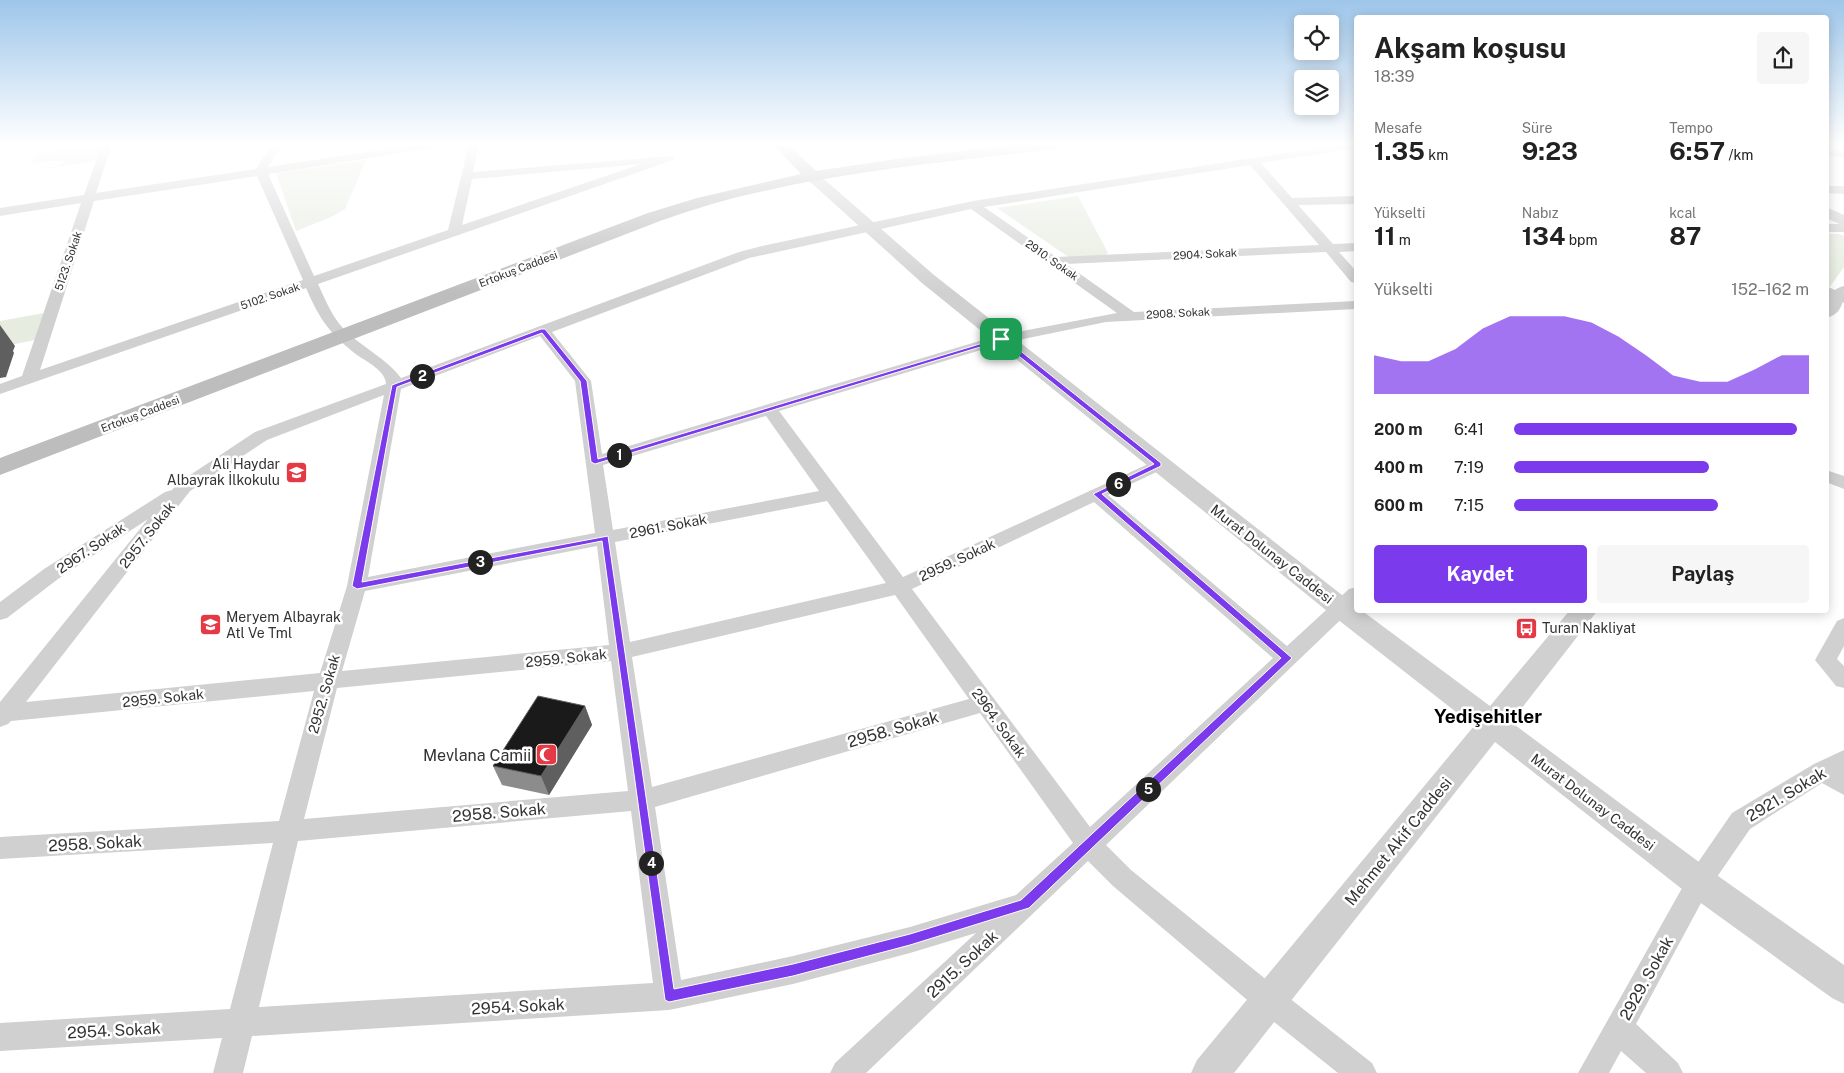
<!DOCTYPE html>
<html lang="tr">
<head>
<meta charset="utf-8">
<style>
  body { margin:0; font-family:"Public Sans",sans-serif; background:#f6f6f6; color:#222; height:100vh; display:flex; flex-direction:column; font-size:19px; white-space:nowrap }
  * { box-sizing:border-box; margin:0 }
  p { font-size:16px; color:#767676 }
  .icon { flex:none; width:28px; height:28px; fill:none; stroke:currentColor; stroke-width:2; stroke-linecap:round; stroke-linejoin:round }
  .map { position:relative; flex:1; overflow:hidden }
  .drawer { position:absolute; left:1354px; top:15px; width:475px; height:598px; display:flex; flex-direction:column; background:#fff; border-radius:5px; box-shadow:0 2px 12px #0003 }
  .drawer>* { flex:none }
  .tools { position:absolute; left:1294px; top:15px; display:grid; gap:10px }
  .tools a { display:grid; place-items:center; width:45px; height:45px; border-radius:5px; background:#fff; box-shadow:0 2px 12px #0003; font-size:25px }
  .pin { position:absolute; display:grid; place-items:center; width:42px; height:42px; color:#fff; margin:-21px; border-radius:10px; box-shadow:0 2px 8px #0006 }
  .km { position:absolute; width:25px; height:25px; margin:-12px; border-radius:50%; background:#222; color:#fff; font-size:14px; line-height:25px; text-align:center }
  .round { display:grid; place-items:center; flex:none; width:52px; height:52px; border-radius:5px; background:#f6f6f6 }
  .overview { display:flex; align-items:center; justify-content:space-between; height:85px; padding:0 20px }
  h1 { font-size:28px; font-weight:700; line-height:38px }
  .metrics { display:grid; grid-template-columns:repeat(3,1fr); gap:8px; height:85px; padding:5px 20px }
  .metrics div { display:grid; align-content:center }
  .metrics b { font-size:25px; font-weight:700 }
  .metrics small { font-size:14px; font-weight:400 }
  .metrics p { font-size:14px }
  .chart { height:140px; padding:10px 20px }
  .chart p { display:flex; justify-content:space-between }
  .chart svg { width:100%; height:90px; margin-top:5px; fill:#7c3aed; opacity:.7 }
  .button { display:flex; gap:10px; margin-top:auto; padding:10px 20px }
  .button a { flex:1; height:58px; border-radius:5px; background:#7c3aed; color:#fff; font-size:20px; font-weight:700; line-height:58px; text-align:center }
  .button a+a { background:#f6f6f6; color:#222 }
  ul { padding:0 20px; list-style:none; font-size:16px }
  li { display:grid; grid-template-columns:80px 60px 1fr; align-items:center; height:38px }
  li i { height:12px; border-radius:6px; background:#7c3aed }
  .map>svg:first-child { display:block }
  .green { fill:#e6ecdf }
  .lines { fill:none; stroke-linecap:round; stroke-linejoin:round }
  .minor { fill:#d0d0d0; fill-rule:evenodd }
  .tertiary { fill:#d0d0d0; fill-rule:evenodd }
  .secondary { fill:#bdbdbd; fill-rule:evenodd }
  .wall { fill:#8c8c8c }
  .shaded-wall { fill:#5f5f5f }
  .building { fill:#1a1a1a; stroke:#5f5f5f }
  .route { fill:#7c3aed; stroke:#fff; fill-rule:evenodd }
  .labels { text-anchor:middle; stroke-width:5; stroke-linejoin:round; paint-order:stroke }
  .far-street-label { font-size:11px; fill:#333; stroke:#fff }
  .poi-label { font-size:14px; fill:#333; stroke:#fff; text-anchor:start }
  .street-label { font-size:14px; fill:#333; stroke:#fff }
  .near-street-label { font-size:16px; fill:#333; stroke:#fff }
  .near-poi-label { font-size:16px; fill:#333; stroke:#fff; text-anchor:end }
  .district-label { font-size:19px; font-weight:bold; fill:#000; stroke:#fff }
</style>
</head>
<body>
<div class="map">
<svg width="1844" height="1073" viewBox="0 0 1844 1073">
  <rect width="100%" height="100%" fill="#fff"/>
  <path class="green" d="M 69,144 L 102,144 L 95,161 L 44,169 L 62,164 L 64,161 L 49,161 L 32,164 L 37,153 L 67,149 Z
    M 366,160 L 345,209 L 331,217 L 296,231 L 276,173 Z
    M 1078,196 L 1108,253 L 1103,256 L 1070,258 L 997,208 Z
    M 1826,234 L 1839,234 L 1844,236 L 1844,267 L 1829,288 L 1826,286 Z
    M 44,313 L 35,340 L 0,347 L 0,321 Z"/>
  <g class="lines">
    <path class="minor" d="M 102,144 L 112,144 L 96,193 L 256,169 L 272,144 L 282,144 L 268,167 L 419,144 L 443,144 L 438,147 L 268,174 L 314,276 L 448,230 L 469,144 L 479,144 L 473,172 L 673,156 L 675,158 L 673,160 L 318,284 C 326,301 333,320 348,333 C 365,349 387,359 401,378 L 739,252 L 762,246 L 973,201 L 1343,144 L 1356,144 L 1356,148 L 1261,163 L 1292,198 L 1356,196 L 1356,204 L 1298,205 L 1333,244 L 1356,243 L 1356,251 L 1339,252 L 1356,271 L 1356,283 L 1351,282 L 1326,252 L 1066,264 L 1134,312 L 1356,301 L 1356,309 L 1106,322 L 1004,343 L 779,411 L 903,577 L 1159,459 L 1165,460 L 1168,464 L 1165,468 L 1108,495 L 1287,646 L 1349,589 L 1356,587 L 1356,605 L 1106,845 L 1131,870 L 1279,990 L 1372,1063 L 1377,1073 L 1338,1073 L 1259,1010 L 1113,886 L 1088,861 L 866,1073 L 830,1073 L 835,1063 L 976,933 L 910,953 L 793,984 L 669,1010 L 252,1036 L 243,1073 L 213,1073 L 222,1038 L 0,1051 L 0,1023 L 230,1009 L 273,843 L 0,859 L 0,837 L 279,821 L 314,691 L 11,721 L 8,724 L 0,727 L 0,702 L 148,519 L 58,579 L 7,618 L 0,620 L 0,602 L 44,569 L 165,492 L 172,490 L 178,483 L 255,432 L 386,384 C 386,371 366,361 357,355 C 329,333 320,320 306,288 L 0,394 L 0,384 L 22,376 L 81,203 L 0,216 L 0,208 L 84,195 ZM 641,164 L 462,225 L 472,179 ZM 1250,165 L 1319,245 L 1056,257 L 984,207 ZM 257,176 L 303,280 L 40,370 L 94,201 ZM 971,209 L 1117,313 L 996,336 L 602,454 L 591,381 L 552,332 L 749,258 ZM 540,336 L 575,381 L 595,533 L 368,577 L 401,389 ZM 384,395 L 347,586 L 320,673 L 26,702 L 190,491 L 267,440 ZM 766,416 L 819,491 L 613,530 L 603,465 ZM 827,501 L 886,583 L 630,642 L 615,542 ZM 1094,502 L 1273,658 L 1090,827 L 912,589 ZM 597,546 L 609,645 L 342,671 L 365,591 ZM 895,595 L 969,699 L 652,787 L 632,657 ZM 611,661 L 628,791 L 304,819 L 337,688 ZM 980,713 L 1073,843 L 1016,895 L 910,927 L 793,956 L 681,980 L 655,807 ZM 631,811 L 653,983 L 259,1007 L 298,841 Z
      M 775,144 L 786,144 L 780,147 Z
      M 1826,150 L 1844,151 L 1844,157 L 1826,156 Z
      M 1826,186 L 1844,186 L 1844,194 L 1826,193 Z
      M 1826,224 L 1844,224 L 1844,232 L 1826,232 Z
      M 1826,286 L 1844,294 L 1844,303 L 1826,295 Z
      M 1826,470 L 1844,476 L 1844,489 L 1826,482 Z
      M 1844,618 L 1844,646 L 1837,659 L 1844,666 L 1844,688 L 1836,686 L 1815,660 L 1837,621 Z
      M 1844,750 L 1844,795 L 1822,783 L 1750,829 L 1708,890 L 1636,1024 L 1678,1063 L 1683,1073 L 1646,1073 L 1621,1051 L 1609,1073 L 1578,1073 L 1690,874 L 1732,813 L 1814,764 Z"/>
    <path class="tertiary" d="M 812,172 L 817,173 L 934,275 L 1356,606 L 1356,610 L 1361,610 L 1490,706 L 1570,610 L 1598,610 L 1511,722 L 1711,871 L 1844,965 L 1844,1004 L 1832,998 L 1687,893 L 1495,742 L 1234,1073 L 1191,1073 L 1197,1060 L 1474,726 L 1332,615 L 922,283 L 807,179 L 805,176 L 807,173 Z
      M 1826,207 L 1844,215 L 1844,226 L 1826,218 Z
      M 1844,286 C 1844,300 1843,314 1826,318 C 1826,304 1827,290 1844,286 Z"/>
    <path class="secondary" d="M 772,144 L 788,144 L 816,171 L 903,158 L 1019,144 L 1063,144 L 1060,147 L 1055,149 C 955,161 854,170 755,193 C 723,200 691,210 660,221 L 0,475 L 0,458 L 648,213 L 697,198 L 801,174 Z"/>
  </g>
  <path class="wall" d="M 585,706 L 592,725 L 549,795 L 502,785 L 493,766 Z"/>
  <path class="shaded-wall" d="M 0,325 L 15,346 L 13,351 L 14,353 L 6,377 L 0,378 Z
    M 585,706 L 592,725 L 549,795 L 541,776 Z"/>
  <path class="building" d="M 538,696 L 585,706 L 541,776 L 493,766 Z"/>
  <linearGradient id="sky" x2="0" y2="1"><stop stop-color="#9ec6ea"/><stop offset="0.49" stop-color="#fff"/><stop offset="1" stop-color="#fff" stop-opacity="0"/></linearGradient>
  <rect width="1844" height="294" fill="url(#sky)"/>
  <path class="route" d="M 541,329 L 545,329 L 587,381 L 598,459 L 1003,337 L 1161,463 L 1161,466 L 1102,494 L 1292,658 L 1029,908 L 910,945 L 793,976 L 669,1002 L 665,1000 L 602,541 L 357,589 L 352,586 L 392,385 ZM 542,333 L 580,381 L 591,462 L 595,464 L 1000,341 L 1154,464 L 1093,494 L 1281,658 L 1021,900 L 910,934 L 793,964 L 674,989 L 608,536 L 362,582 L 397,387 Z"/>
  <defs>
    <symbol id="school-square" viewBox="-11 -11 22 22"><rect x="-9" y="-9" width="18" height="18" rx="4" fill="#e63946" stroke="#fff"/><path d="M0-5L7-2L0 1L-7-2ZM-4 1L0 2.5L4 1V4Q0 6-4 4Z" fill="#fff"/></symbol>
    <symbol id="bus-square" viewBox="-11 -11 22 22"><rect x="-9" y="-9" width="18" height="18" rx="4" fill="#e63946" stroke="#fff"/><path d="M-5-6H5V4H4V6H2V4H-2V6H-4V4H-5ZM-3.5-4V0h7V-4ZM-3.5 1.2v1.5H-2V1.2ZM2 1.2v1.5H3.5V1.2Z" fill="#fff"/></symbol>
    <symbol id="mosque-square" viewBox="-11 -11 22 22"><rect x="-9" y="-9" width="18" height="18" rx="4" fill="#e63946" stroke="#fff"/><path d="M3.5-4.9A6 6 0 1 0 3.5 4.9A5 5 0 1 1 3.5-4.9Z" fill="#fff"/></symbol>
  </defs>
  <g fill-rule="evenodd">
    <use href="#school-square" x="284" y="460" width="25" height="25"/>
    <use href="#school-square" x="198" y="612" width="25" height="25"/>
    <use href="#bus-square" x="1514" y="616" width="25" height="25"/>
    <use href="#mosque-square" x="534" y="742" width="25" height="25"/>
  </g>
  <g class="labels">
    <g class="far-street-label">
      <text transform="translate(1205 254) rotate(-3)" y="4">2904. Sokak</text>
      <text transform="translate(1052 260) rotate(35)" y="4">2910. Sokak</text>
      <text transform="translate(68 261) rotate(-71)" y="4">5123. Sokak</text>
      <text transform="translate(518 269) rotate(-21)" y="4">Ertokuş Caddesi</text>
      <text transform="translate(270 296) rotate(-19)" y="4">5102. Sokak</text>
      <text transform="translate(1178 313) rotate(-3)" y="4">2908. Sokak</text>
      <text transform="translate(140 414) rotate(-21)" y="4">Ertokuş Caddesi</text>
    </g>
    <g class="poi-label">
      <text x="280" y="469" text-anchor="end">Ali Haydar<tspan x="280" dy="16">Albayrak İlkokulu</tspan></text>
      <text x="226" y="622">Meryem Albayrak<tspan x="226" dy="16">Atl Ve Tml</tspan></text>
      <text x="1542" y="633">Turan Nakliyat</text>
    </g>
    <g class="street-label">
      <text transform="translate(668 526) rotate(-11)" y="5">2961. Sokak</text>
      <text transform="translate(147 535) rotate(-52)" y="5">2957. Sokak</text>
      <text transform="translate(91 548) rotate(-34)" y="5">2967. Sokak</text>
      <text transform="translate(1272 554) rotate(38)" y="5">Murat Dolunay Caddesi</text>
      <text transform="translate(957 560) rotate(-25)" y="5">2959. Sokak</text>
      <text transform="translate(566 658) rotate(-6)" y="5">2959. Sokak</text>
      <text transform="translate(324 694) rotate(-74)" y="5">2952. Sokak</text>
      <text transform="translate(163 698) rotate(-6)" y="5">2959. Sokak</text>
      <text transform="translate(999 723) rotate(54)" y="5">2964. Sokak</text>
      <text transform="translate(1593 802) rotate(37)" y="5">Murat Dolunay Caddesi</text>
    </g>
    <g class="near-street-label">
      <text transform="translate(893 729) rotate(-16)" y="6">2958. Sokak</text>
      <text transform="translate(1786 794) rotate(-31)" y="6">2921. Sokak</text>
      <text transform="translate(499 812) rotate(-5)" y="6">2958. Sokak</text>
      <text transform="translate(1398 841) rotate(-51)" y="6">Mehmet Akif Caddesi</text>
      <text transform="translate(95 843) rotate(-3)" y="6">2958. Sokak</text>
      <text transform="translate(962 964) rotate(-43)" y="6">2915. Sokak</text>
      <text transform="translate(1646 978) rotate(-61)" y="6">2929. Sokak</text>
      <text transform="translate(518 1006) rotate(-3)" y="6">2954. Sokak</text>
      <text transform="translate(114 1030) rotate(-3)" y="6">2954. Sokak</text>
    </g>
    <g class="near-poi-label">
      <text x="531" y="761">Mevlana Camii</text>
    </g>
    <g class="district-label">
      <text x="1488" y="723">Yedişehitler</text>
    </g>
  </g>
</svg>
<div class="tools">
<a><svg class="icon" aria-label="locate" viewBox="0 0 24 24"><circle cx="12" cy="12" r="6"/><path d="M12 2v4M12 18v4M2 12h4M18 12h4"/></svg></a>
<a><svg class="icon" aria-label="layers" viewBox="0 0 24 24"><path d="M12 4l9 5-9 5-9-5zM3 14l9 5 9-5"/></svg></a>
</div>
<div class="pin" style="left:1001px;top:339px;background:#1e9e55"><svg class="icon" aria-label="arrive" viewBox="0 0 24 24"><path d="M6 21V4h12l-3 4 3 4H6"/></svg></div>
<b class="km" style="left:619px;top:455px">1</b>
<b class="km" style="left:422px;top:376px">2</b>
<b class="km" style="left:480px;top:562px">3</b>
<b class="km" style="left:651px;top:863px">4</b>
<b class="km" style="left:1148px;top:789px">5</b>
<b class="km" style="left:1118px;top:484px">6</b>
<section class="drawer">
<div class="overview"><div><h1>Akşam koşusu</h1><p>18:39</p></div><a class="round"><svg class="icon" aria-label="share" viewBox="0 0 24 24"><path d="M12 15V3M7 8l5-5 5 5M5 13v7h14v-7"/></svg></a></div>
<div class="metrics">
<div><p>Mesafe</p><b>1.35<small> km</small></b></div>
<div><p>Süre</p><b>9:23</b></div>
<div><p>Tempo</p><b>6:57<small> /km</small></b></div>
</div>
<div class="metrics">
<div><p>Yükselti</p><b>11<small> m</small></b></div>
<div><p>Nabız</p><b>134<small> bpm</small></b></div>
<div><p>kcal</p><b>87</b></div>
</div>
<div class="chart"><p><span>Yükselti</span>152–162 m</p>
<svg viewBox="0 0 160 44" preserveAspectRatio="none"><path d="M0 44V25L10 28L20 28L30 22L40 12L50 6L60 6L70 6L80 9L90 16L100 25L110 35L120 38L130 38L140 32L150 25L160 25V44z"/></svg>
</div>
<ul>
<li><b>200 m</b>6:41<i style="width:96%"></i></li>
<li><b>400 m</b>7:19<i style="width:66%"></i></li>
<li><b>600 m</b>7:15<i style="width:69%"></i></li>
</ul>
<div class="button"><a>Kaydet</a><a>Paylaş</a></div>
</section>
</div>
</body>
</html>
